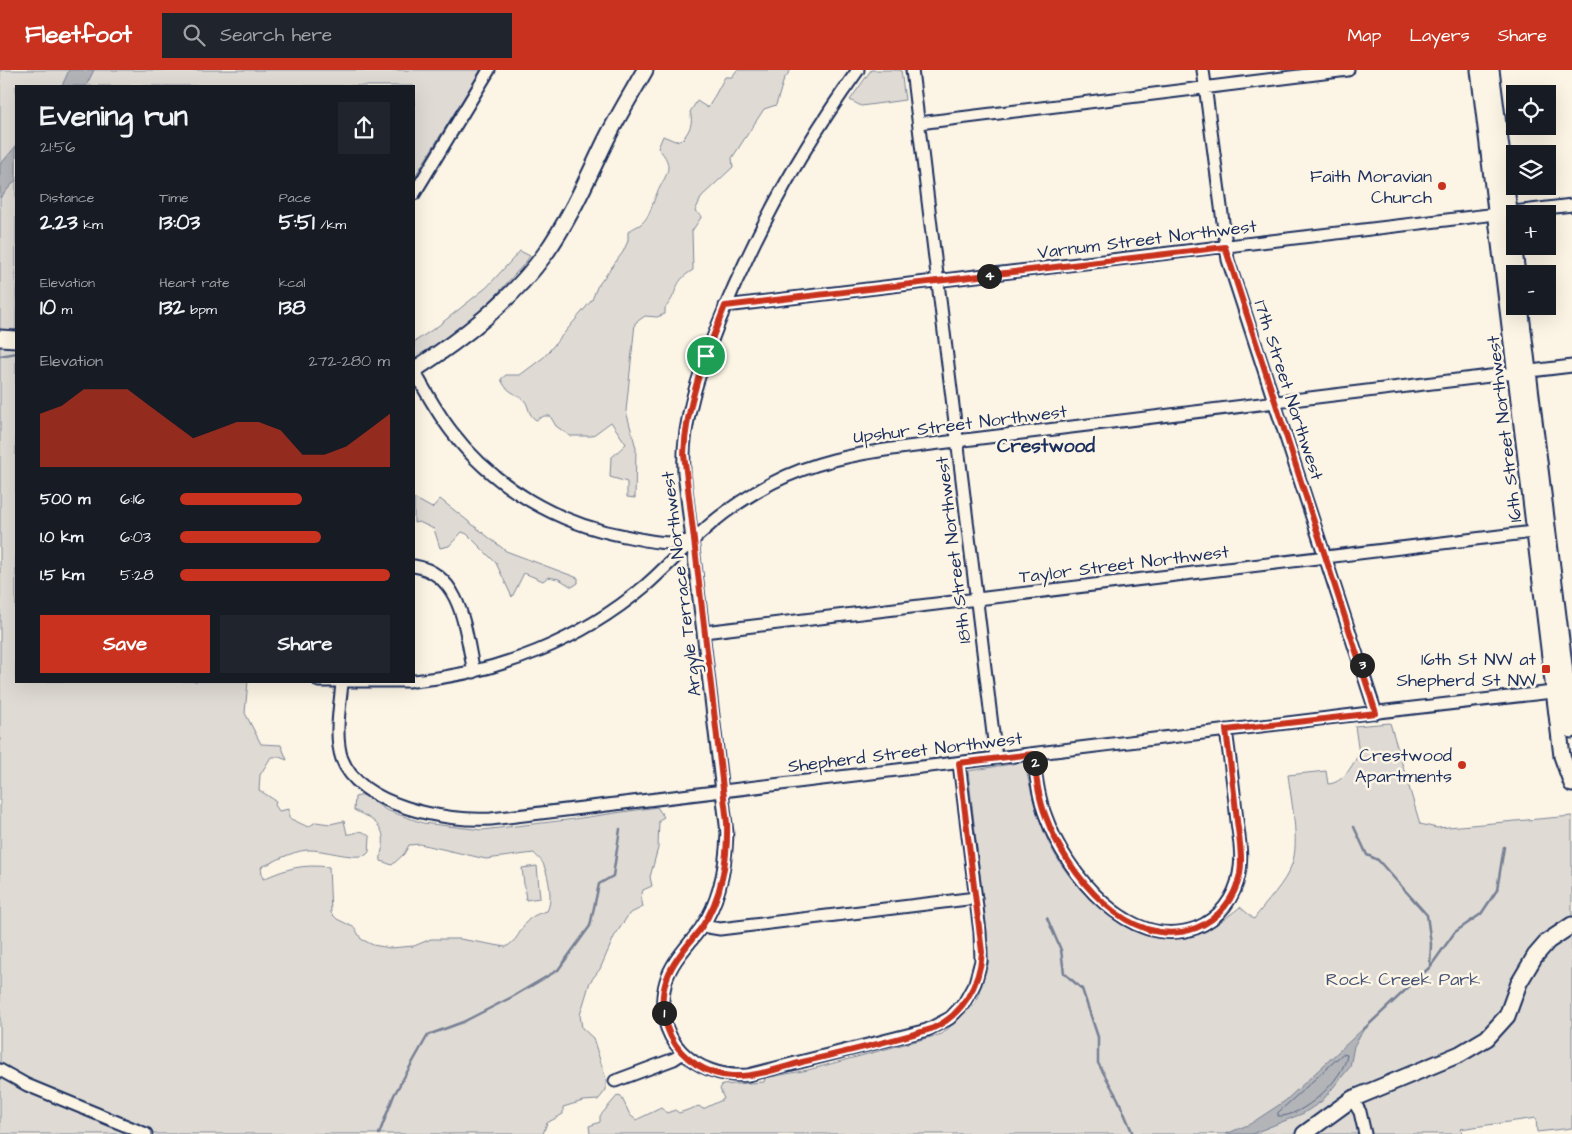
<!DOCTYPE html>
<html lang="en">
<head>
<meta charset="utf-8">
<style>
  body { margin:0; font-family:"Architects Daughter",sans-serif; background:#20242c; color:#f1f3f6; height:100vh; display:flex; flex-direction:column; font-size:19px; white-space:nowrap }
  * { box-sizing:border-box; margin:0 }
  p { font-size:16px; color:#9ea1a6 }
  .icon { flex:none; width:28px; height:28px; fill:none; stroke:currentColor; stroke-width:2; stroke-linecap:round; stroke-linejoin:round }
  .map { position:relative; flex:1; overflow:hidden }
  .sheet { position:absolute; left:15px; top:15px; width:400px; height:598px; display:flex; flex-direction:column; background:#171b24; border-radius:0px; box-shadow:0 5px 20px #0002 }
  .sheet>* { flex:none }
  .controls { position:absolute; left:1506px; top:15px; display:grid; gap:10px }
  .controls a { display:grid; place-items:center; width:50px; height:50px; border-radius:0px; background:#171b24; box-shadow:0 5px 20px #0002; font-size:25px }
  .pin { position:absolute; display:grid; place-items:center; width:42px; height:42px; color:#fff; margin:-21px; border:2px solid #fff; border-radius:50%; box-shadow:0 1px 5px #0007 }
  .km { position:absolute; width:25px; height:25px; margin:-12px; border-radius:50%; background:#222; color:#fff; font-size:14px; line-height:25px; text-align:center }
  .round { display:grid; place-items:center; flex:none; width:52px; height:52px; border-radius:0px; background:#20242c }
  .summary { display:flex; align-items:center; justify-content:space-between; height:85px; padding:0 25px }
  h1 { font-size:28px; font-weight:700; line-height:38px }
  .metrics { display:grid; grid-template-columns:repeat(3,1fr); gap:8px; height:85px; padding:5px 25px }
  .metrics div { display:grid; align-content:center }
  .metrics b { font-size:21px; font-weight:700 }
  .metrics small { font-size:14px; font-weight:400 }
  .metrics p { font-size:14px }
  .chart { height:140px; padding:10px 25px }
  .chart p { display:flex; justify-content:space-between }
  .chart svg { width:100%; height:90px; margin-top:5px; fill:#c8321e; opacity:.7 }
  .button { display:flex; gap:10px; margin-top:auto; padding:10px 25px }
  .button a { flex:1; height:58px; border-radius:0px; background:#c8321e; color:#fff; font-size:20px; font-weight:700; line-height:58px; text-align:center }
  .button a+a { background:#20242c; color:#f1f3f6 }
  ul { padding:0 25px; list-style:none; font-size:16px }
  li { display:grid; grid-template-columns:80px 60px 1fr; align-items:center; height:38px }
  li i { height:12px; border-radius:6px; background:#c8321e }
  header { display:flex; align-items:center; gap:30px; box-sizing:border-box; height:70px; padding:0 25px; background:#c8321e; color:#fff }
  header strong { font-size:24px }
  nav { display:flex; gap:28px; margin-inline-start:auto; font-size:18px }
  .search { width:350px; height:45px; background:#20242c; display:flex; align-items:center; gap:12px; box-sizing:border-box; padding:0 18px; border-radius:0px; color:#9ea1a6; font-size:19px }
  .map>svg:first-child { display:block }
  .green { fill:#dfdbd4; stroke:#7d8599 }
  .water { fill:#b2b4b8; stroke:#767f94 }
  .lines { fill:none; stroke-linecap:round; stroke-linejoin:round }
  .shore { stroke:#576482; stroke-width:1 }
  .stream { stroke:#767f94; stroke-width:2.5 }
  .minor-casing { stroke:#1b2f5e; stroke-width:15 }
  .major-casing { stroke:#1b2f5e; stroke-width:19 }
  .minor { stroke:#fcf5e5; stroke-width:11 }
  .major { stroke:#fcf5e5; stroke-width:15 }
  .route-casing { stroke:#fff; stroke-width:10 }
  .route { stroke:#c8321e; stroke-width:6 }
  .poi-dot { fill:#c8321e; stroke:#fcf5e5; stroke-width:2 }
  .labels { text-anchor:middle; stroke-width:5; stroke-linejoin:round; paint-order:stroke }
  .poi-label { font-size:18px; fill:#1b2f5e; stroke:#fcf5e5; text-anchor:end }
  .street-label { font-size:18px; fill:#1b2f5e; stroke:#fcf5e5 }
  .park-label { font-size:18px; fill:#425176; stroke:#fcf5e5 }
  .neighbourhood-label { font-size:19px; font-weight:bold; fill:#1b2f5e; stroke:#fcf5e5 }
</style>
</head>
<body>
<header>
<strong>Fleetfoot</strong>
<div class="search"><svg class="icon" aria-label="search" viewBox="0 0 24 24"><circle cx="10" cy="10" r="6"/><path d="M15 15l6 6"/></svg>Search here</div>
<nav><a>Map</a><a>Layers</a><a>Share</a></nav>
</header>
<div class="map">
<svg width="1572" height="1064" viewBox="0 0 1572 1064">
  <rect width="100%" height="100%" fill="#fcf5e5"/>
  <filter id="ink" filterUnits="userSpaceOnUse"><feTurbulence type="fractalNoise" baseFrequency=".02" numOctaves="2"/><feDisplacementMap in="SourceGraphic" scale="10" xChannelSelector="R" yChannelSelector="G"/><feConvolveMatrix kernelMatrix="1 2 1 2 8 2 1 2 1" color-interpolation-filters="sRGB"/></filter>
  <g filter="url(#ink)">
    <path class="green" d="M 0,0 L 481,0 L 414,108 L 414,16 L 16,16 L 16,611 L 248,611 L 245,643 L 261,674 L 281,675 L 287,690 L 279,687 L 271,687 L 260,705 L 259,720 L 276,731 L 275,735 L 279,741 L 289,739 L 289,748 L 308,757 L 316,752 L 330,754 L 344,751 L 347,764 C 358,765 359,756 370,767 L 369,782 L 366,785 C 352,790 324,779 307,780 C 289,782 277,791 261,797 L 263,809 C 288,798 302,794 329,797 L 331,843 L 337,849 L 355,858 L 361,869 L 373,875 L 390,878 L 414,876 L 431,869 L 460,869 L 506,877 C 527,864 516,849 547,841 C 553,831 549,807 544,796 C 543,791 537,787 534,783 L 486,789 L 420,774 L 409,775 L 404,784 L 392,795 L 381,791 C 380,785 382,781 383,775 C 386,754 369,748 354,740 L 355,727 L 364,725 L 386,740 L 423,753 L 482,760 L 567,750 L 657,737 L 664,747 L 659,750 L 658,778 L 650,807 L 652,816 L 643,820 L 641,827 L 643,837 L 629,844 L 614,867 L 600,899 L 590,912 L 580,945 L 582,958 L 593,968 L 606,1009 L 606,1020 L 598,1030 L 583,1031 L 563,1037 L 563,1044 L 547,1053 L 543,1064 L 0,1064 Z
      M 737,0 L 791,0 L 784,9 L 776,35 L 764,39 L 732,88 L 733,97 L 702,126 L 695,141 L 702,146 L 692,161 L 693,200 C 671,213 680,222 665,238 L 665,244 L 657,247 L 645,246 L 635,253 L 626,341 L 636,378 L 635,428 L 627,427 L 627,412 L 610,407 L 611,388 L 626,374 L 611,352 L 592,366 L 570,366 L 556,356 L 550,346 L 544,346 L 536,350 C 527,344 530,337 524,330 C 514,322 506,322 501,309 L 506,305 L 520,305 L 544,287 L 592,230 L 597,217 L 623,182 L 628,171 L 628,162 C 632,158 637,157 641,154 C 651,146 652,133 657,123 C 666,104 676,97 658,78 L 663,66 L 675,71 L 683,69 C 689,61 694,53 690,42 L 697,31 L 708,38 L 725,7 L 732,7 Z
      M 871,0 L 901,0 L 905,30 L 861,36 L 850,30 Z
      M 520,181 L 530,186 L 525,193 L 479,244 L 443,271 L 414,288 L 414,272 L 438,256 L 487,217 Z
      M 414,428 L 432,438 L 440,429 L 506,481 L 578,508 L 578,513 L 572,517 L 559,509 L 548,507 L 543,511 L 524,503 L 512,527 L 496,493 L 467,464 L 462,462 L 449,476 L 440,478 L 434,459 L 419,452 L 414,453 Z
      M 1390,653 L 1420,754 L 1437,758 L 1572,746 L 1572,1058 L 1537,1062 L 1536,1048 L 1460,1059 L 1463,1064 L 590,1064 L 589,1056 L 600,1052 L 600,1046 L 618,1025 L 621,1026 L 630,1045 L 636,1050 L 661,1038 L 667,1043 L 675,1040 L 679,1043 L 699,1036 L 703,1039 L 724,1029 L 720,1019 L 722,1015 L 764,1012 L 765,1008 L 808,1000 L 942,964 L 975,934 L 988,895 L 988,874 L 968,701 L 1024,692 C 1031,719 1037,748 1049,773 C 1060,796 1074,813 1092,831 C 1142,879 1186,882 1240,837 L 1254,849 C 1266,832 1285,814 1292,794 C 1300,772 1291,729 1288,705 L 1326,701 L 1328,714 C 1344,713 1352,695 1359,684 L 1355,656 Z
      M 537,796 L 540,828 L 526,830 L 522,798 Z"/>
    <path class="water" d="M 69,0 L 94,0 L 86,16 L 62,16 Z
      M 16,76 L 16,110 L 0,128 L 0,95 Z
      M 1365,957 L 1354,976 L 1350,997 L 1322,1031 L 1304,1043 L 1252,1064 L 1226,1064 L 1250,1054 L 1285,1031 Z"/>
    <g class="lines">
      <path class="shore" d="M 1343,984 L 1347,985 C 1344,1009 1302,1048 1278,1046 L 1278,1043 Z"/>
      <path class="stream" d="M 0,286 L 16,283
        M 1354,757 L 1367,785 L 1378,790 L 1427,845 L 1431,874 L 1430,896
        M 1047,848 L 1061,880 L 1064,903 L 1082,919 L 1098,967 L 1098,993 L 1118,1029 L 1133,1064
        M 1363,960 L 1430,897 L 1455,862 L 1481,844 L 1497,820 L 1504,777
        M 379,1064 L 394,1025 L 428,965 L 463,952 L 512,927 L 558,900 L 590,856 L 599,814 L 613,806 L 620,759"/>
      <defs>
        <path id="minor" d="M 858,0 C 801,79 755,163 719,252 C 700,301 681,350 684,403 L 727,763 C 726,794 720,831 701,858 C 689,875 672,890 666,911 C 650,967 694,1009 748,1005 L 927,960 L 950,948 L 964,933 L 975,913 L 981,891 L 980,862 L 959,693
          M 912,0 L 996,688
          M 1203,0 L 1228,190 L 1376,643
          M 919,53 L 1348,0
          M 414,124 L 489,0
          M 725,236 L 1572,135
          M 414,301 C 426,322 437,343 452,362 C 494,417 558,454 625,466 C 648,471 670,476 692,470
          M 414,496 C 463,504 465,562 474,602
          M 704,562 L 1541,461
          M 319,611 L 409,611
          M 414,611 C 499,603 580,571 645,516 C 666,498 683,478 703,461 C 723,442 748,426 772,413 C 812,392 855,384 899,378 L 1572,296
          M 342,613 C 340,636 334,666 342,689 C 360,736 447,752 491,749 L 1361,644 L 1561,621
          M 1033,684 C 1036,705 1038,727 1046,747 C 1066,803 1129,882 1196,858 C 1219,849 1235,828 1239,804 C 1243,786 1239,768 1237,751 C 1234,720 1230,690 1226,660
          M 702,856 L 720,859 L 976,828
          M 0,1000 L 27,1015 L 146,1064
          M 615,1011 L 674,989 L 683,983
          M 1352,1029 L 1360,1042 L 1365,1064"/>
        <path id="major" d="M 1479,0 L 1562,686 L 1572,714
          M 1491,0 L 1517,204
          M 1520,236 L 1572,660
          M 0,268 L 16,269
          M 414,300 C 463,268 510,232 545,184 C 570,149 587,109 606,70 C 618,46 632,23 645,0
          M 1304,1064 L 1352,1029 L 1460,984 L 1487,968 L 1507,946 L 1519,913 L 1535,886 L 1548,871 L 1572,855"/>
      </defs>
      <use href="#minor" class="minor-casing"/>
      <use href="#major" class="major-casing"/>
      <use href="#minor" class="minor"/>
      <use href="#major" class="major"/>
    </g>
  </g>
  <g class="lines" filter="url(#ink)">
    <defs>
      <path id="route" d="M 1225,177 L 1376,643 L 1226,660 C 1230,690 1234,720 1237,751 C 1239,768 1243,786 1240,804 C 1235,828 1219,849 1196,858 C 1129,883 1066,803 1046,747 C 1038,727 1036,705 1033,684 L 959,693 L 982,882 C 980,915 962,946 931,959 C 889,972 845,982 802,992 C 780,998 755,1007 732,1006 C 707,1005 682,989 671,967 C 662,948 660,927 667,908 C 674,889 689,874 701,858 C 722,829 728,787 727,753 L 684,384 C 686,332 706,284 725,236 Z"/>
    </defs>
    <use href="#route" class="route-casing"/>
    <use href="#route" class="route"/>
  </g>
  <g class="poi-dot">
    <circle cx="1442" cy="116" r="5"/>
    <rect x="1541" y="594" width="10" height="10" rx="2.5"/>
    <circle cx="1462" cy="695" r="5"/>
  </g>
  <g class="labels">
    <g class="poi-label">
      <text x="1432" y="112">Faith Moravian<tspan x="1432" dy="21">Church</tspan></text>
      <text x="1536" y="595">16th St NW at<tspan x="1536" dy="21">Shepherd St NW</tspan></text>
      <text x="1452" y="691">Crestwood<tspan x="1452" dy="21">Apartments</tspan></text>
    </g>
    <g class="street-label">
      <text transform="translate(1147 169) rotate(-7)" y="6">Varnum Street Northwest</text>
      <text transform="translate(1289 320) rotate(72)" y="6">17th Street Northwest</text>
      <text transform="translate(960 354) rotate(-7)" y="6">Upshur Street Northwest</text>
      <text transform="translate(1504 359) rotate(-97)" y="6">16th Street Northwest</text>
      <text transform="translate(953 480) rotate(-97)" y="6">18th Street Northwest</text>
      <text transform="translate(1124 494) rotate(-7)" y="6">Taylor Street Northwest</text>
      <text transform="translate(681 514) rotate(-97)" y="6">Argyle Terrace Northwest</text>
      <text transform="translate(905 682) rotate(-7)" y="6">Shepherd Street Northwest</text>
    </g>
    <g class="park-label">
      <text x="1403" y="915">Rock Creek Park</text>
    </g>
    <g class="neighbourhood-label">
      <text x="1046" y="382">Crestwood</text>
    </g>
  </g>
</svg>
<div class="controls">
<a><svg class="icon" aria-label="locate" viewBox="0 0 24 24"><circle cx="12" cy="12" r="6"/><path d="M12 2v4M12 18v4M2 12h4M18 12h4"/></svg></a>
<a><svg class="icon" aria-label="layers" viewBox="0 0 24 24"><path d="M12 4l9 5-9 5-9-5zM3 14l9 5 9-5"/></svg></a>
<a>+</a>
<a>−</a>
</div>
<div class="pin" style="left:706px;top:286px;background:#1e9e55"><svg class="icon" aria-label="arrive" viewBox="0 0 24 24"><path d="M6 21V4h12l-3 4 3 4H6"/></svg></div>
<b class="km" style="left:664px;top:943px">1</b>
<b class="km" style="left:1035px;top:693px">2</b>
<b class="km" style="left:1362px;top:595px">3</b>
<b class="km" style="left:989px;top:206px">4</b>
<section class="sheet">
<div class="summary"><div><h1>Evening run</h1><p>21:56</p></div><a class="round"><svg class="icon" aria-label="share" viewBox="0 0 24 24"><path d="M12 15V3M7 8l5-5 5 5M5 13v7h14v-7"/></svg></a></div>
<div class="metrics">
<div><p>Distance</p><b>2.23<small> km</small></b></div>
<div><p>Time</p><b>13:03</b></div>
<div><p>Pace</p><b>5:51<small> /km</small></b></div>
</div>
<div class="metrics">
<div><p>Elevation</p><b>10<small> m</small></b></div>
<div><p>Heart rate</p><b>132<small> bpm</small></b></div>
<div><p>kcal</p><b>138</b></div>
</div>
<div class="chart"><p><span>Elevation</span>272–280 m</p>
<svg viewBox="0 0 160 44" preserveAspectRatio="none"><path d="M0 44V18L10 14L20 6L30 6L40 6L50 14L60 22L70 30L80 26L90 22L100 22L110 26L120 38L130 38L140 34L150 26L160 18V44z"/></svg>
</div>
<ul>
<li><b>500 m</b>6:16<i style="width:58%"></i></li>
<li><b>1.0 km</b>6:03<i style="width:67%"></i></li>
<li><b>1.5 km</b>5:28<i style="width:100%"></i></li>
</ul>
<div class="button"><a>Save</a><a>Share</a></div>
</section>
</div>
</body>
</html>
